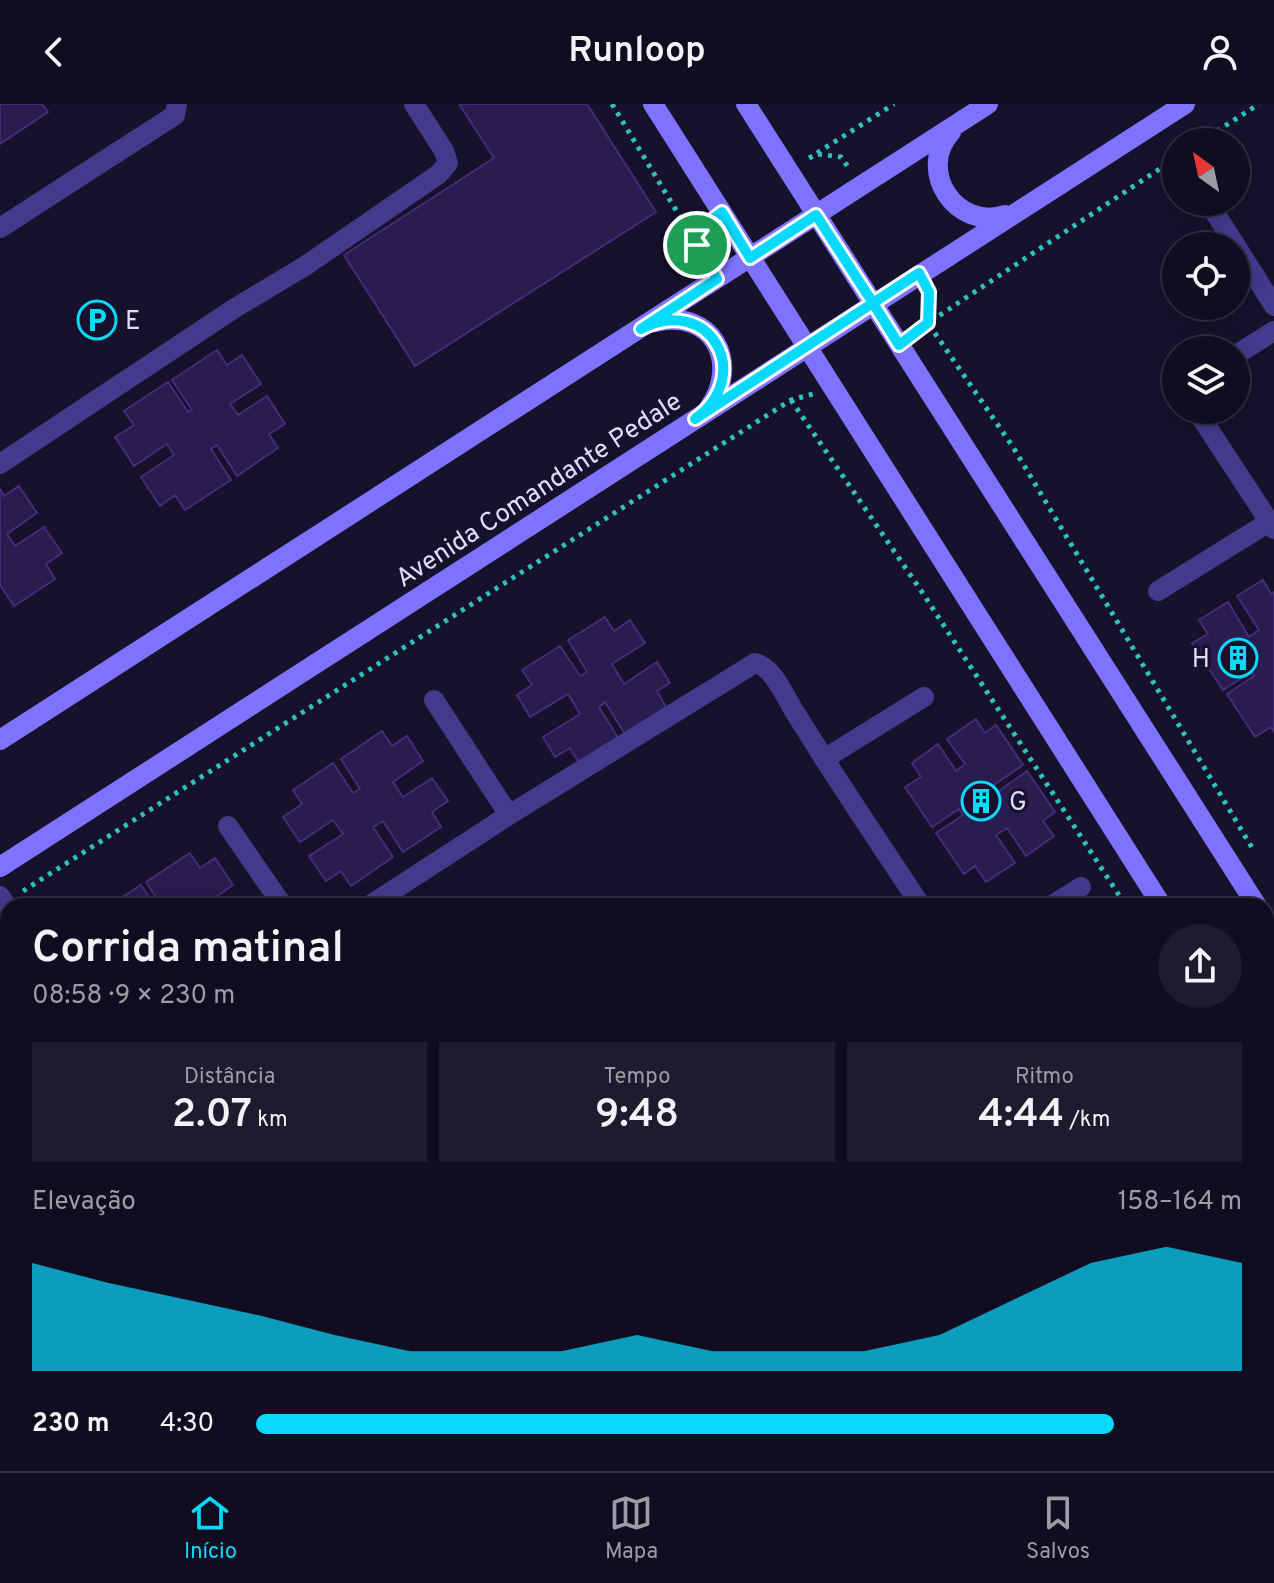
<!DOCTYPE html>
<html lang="pt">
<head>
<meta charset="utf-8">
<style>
  body { margin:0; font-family:Overpass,sans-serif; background:#1e1b2e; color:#f1f3f6; height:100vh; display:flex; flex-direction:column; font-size:30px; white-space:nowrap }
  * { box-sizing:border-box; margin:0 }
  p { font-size:26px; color:#9c9ca5 }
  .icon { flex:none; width:44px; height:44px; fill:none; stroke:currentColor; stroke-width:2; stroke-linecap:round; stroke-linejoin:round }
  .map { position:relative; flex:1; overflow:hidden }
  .details { position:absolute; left:0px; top:794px; width:1274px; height:574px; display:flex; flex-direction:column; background:#110d21; border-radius:24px 24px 0 0; box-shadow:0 4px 20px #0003,0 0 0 2px #302d3f }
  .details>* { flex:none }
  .needle { width:52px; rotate:327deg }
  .fabs { position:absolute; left:1162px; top:24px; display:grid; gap:16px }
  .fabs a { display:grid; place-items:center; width:88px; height:88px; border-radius:50%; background:#110d21; box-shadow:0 4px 20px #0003,0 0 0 2px #302d3f; font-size:40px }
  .pin { position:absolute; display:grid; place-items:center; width:68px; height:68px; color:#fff; margin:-34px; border:4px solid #fff; border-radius:50%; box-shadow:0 2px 8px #0007 }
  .round { display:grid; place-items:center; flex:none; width:84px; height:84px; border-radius:42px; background:#1e1b2e }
  .overview { display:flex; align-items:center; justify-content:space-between; height:136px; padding:0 32px }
  h1 { font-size:44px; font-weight:600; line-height:60px }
  .figures { display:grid; grid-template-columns:repeat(3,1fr); gap:12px; height:136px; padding:8px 32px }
  .figures div { display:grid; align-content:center; border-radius:0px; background:#1e1b2e; text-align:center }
  .figures b { font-size:40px; font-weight:600 }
  .figures small { font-size:22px; font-weight:400 }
  .figures p { font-size:22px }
  .chart { height:224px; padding:16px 32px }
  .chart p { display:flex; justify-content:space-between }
  .chart svg { width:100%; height:144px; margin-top:8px; fill:#08daff; opacity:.7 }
  ul { padding:0 32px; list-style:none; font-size:26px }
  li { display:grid; grid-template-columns:128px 96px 1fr; align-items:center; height:60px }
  li i { height:20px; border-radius:10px; background:#08daff }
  header { display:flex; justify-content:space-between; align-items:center; height:104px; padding:0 32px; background:#110d21; font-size:36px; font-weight:600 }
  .tabs { display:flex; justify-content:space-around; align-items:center; height:112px; border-top:2px solid #302d3f; background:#110d21; font-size:22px; color:#9c9ca5 }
  .tabs a { display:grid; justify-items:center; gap:4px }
  .tabs .on { color:#08daff }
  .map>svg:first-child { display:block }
  .building { fill:#291c4e; stroke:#412d7a; stroke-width:2 }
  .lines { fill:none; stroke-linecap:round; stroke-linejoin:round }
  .path { stroke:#2dc1c0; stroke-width:5; stroke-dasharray:4 6; stroke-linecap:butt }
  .lane { stroke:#423b8c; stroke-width:16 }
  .street { stroke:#423b8c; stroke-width:20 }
  .secondary { stroke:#7d73ff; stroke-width:20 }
  .route-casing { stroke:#fff; stroke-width:16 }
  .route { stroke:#08daff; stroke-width:10 }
  .labels { text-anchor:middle; stroke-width:6; stroke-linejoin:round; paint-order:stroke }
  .poi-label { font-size:26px; fill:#e1dcff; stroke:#17112c; text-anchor:start }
  .street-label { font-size:26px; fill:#e1dcff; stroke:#17112c }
</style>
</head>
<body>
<header><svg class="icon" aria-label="back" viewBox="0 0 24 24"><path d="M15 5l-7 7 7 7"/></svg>Runloop<svg class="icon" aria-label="person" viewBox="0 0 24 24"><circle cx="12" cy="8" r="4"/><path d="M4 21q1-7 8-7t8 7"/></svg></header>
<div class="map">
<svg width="1274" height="1367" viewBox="0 0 1274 1367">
  <rect width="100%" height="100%" fill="#17112c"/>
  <path class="building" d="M 0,0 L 42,0 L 48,8 L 0,40 Z
    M 459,0 L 587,0 L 656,108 L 415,262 L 344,151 L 494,54 Z
    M 217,246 L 227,261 L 242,251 L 261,280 L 230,300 L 238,311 L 267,292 L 285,320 L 269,330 L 278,344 L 237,372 L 217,341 L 211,345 L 231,376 L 185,406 L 175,391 L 160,402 L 141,373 L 174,351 L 167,340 L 134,362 L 115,333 L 134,321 L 124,307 L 168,278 L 188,308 L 192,306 L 172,276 Z
    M 19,382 L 37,409 L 7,430 L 15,442 L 44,423 L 62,449 L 46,460 L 55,475 L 14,502 L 0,481 L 0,385 L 4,392 Z
    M 1263,476 L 1271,490 L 1274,488 L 1274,628 L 1271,623 L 1255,633 L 1227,590 L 1254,572 L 1251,568 L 1223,586 L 1192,539 L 1208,530 L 1199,516 L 1228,498 L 1249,533 L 1259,526 L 1237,492 Z
    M 605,513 L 614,527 L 630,516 L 645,539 L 612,560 L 624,580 L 657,558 L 670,579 L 657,587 L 666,603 L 625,630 L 605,598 L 599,603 L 618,634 L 579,659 L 570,644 L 555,653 L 543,633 L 580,610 L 568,590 L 530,613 L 517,591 L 532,581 L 522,566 L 560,542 L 580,572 L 587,568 L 568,536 Z
    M 976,615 L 985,629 L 996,621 L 1023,661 L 991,683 L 996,689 L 1027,667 L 1055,708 L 1043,717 L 1054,732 L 1026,752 L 1007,724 L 996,731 L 1015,759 L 986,778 L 975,762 L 964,770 L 936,729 L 963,711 L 959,705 L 932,723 L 905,683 L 921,673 L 912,659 L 938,640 L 956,667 L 965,660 L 947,635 Z
    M 382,627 L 392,642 L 407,632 L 423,657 L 393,678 L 403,693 L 432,674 L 448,697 L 432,708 L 441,723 L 403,748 L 383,717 L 373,723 L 393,753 L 351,782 L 341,767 L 326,777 L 309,752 L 343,730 L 333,716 L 300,738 L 283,713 L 302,700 L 293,686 L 333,659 L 353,689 L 360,685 L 341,655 Z
    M 190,749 L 200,764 L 215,754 L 233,781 L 203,802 L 162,802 L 146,778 Z
    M 141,781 L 155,802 L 109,802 Z
    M 1274,1082 L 1274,1158 L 1266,1146 L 1266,1087 Z
    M 2,1094 L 8,1103 L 8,1210 L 0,1216 Z
    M 8,1243 L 8,1319 L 0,1324 L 0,1248 Z
    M 106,1360 L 196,1360 L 201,1367 L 110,1367 Z"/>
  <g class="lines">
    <path class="path" d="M 612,0 L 697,141
      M 1200,38 L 1259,0
      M 817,49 L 894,0
      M 809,54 L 817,50 L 841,53 L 848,63
      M 1176,54 L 928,219 L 1013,343 L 1254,747
      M 703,124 L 697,141 L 705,155
      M 916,228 L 928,219 L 929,191
      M 791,296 L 924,491 L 1126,802
      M 23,787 L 791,296 L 813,290
      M 1266,1016 L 1274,1029"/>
    <path class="lane" d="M 0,1072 L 8,1072
      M 224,1360 L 229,1367"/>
    <path class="street" d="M 1210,101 L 1274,202
      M 0,124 L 175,11 L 177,0
      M 1236,251 L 1274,227
      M 1199,306 L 1202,315 L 1274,425
      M 0,360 L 235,204 L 305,162 L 439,70 L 448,59 L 444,47 L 414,0
      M 1158,487 L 1269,418
      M 434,596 L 509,711
      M 824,655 L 924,593
      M 228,722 L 283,802
      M 0,792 L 8,804
      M 369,802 L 509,711 L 755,559 C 774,563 786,595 796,610 C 836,675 879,738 921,802
      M 1051,802 L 1081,783
      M 1266,1229 L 1274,1224
      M 1266,1341 L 1274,1354
      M 363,1360 L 368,1367
      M 655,1367 L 664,1360
      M 1054,1367 L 1065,1360"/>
    <path class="secondary" d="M 653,0 L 1162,802
      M 746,0 L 1257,802
      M 951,28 C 916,66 956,127 1005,111
      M 655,218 C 712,204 741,258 709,304
      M 0,636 L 988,0
      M 0,763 L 1185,0
      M 1266,816 L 1274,829
      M 1266,966 L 1274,978"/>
  </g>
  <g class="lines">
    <defs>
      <path id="route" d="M 697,141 L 717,175 L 641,225 C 709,190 756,270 695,315 L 873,199 L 899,241 L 928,219 L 929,188 L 919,169 L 873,199 L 816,111 L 750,154 L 722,108 L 703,123 L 697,141"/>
    </defs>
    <use href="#route" class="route-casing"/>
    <use href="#route" class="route"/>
  </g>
  <defs>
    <symbol id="parking-ring" viewBox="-11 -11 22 22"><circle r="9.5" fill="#17112c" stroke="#08daff" stroke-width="1.5"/><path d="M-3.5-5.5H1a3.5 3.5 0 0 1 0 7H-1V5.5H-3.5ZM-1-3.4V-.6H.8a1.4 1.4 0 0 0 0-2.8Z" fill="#08daff"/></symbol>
    <symbol id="building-ring" viewBox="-11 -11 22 22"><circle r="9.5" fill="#17112c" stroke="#08daff" stroke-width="1.5"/><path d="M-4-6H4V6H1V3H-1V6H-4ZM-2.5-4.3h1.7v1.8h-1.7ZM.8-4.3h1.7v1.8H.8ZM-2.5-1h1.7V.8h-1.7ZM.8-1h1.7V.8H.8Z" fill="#08daff"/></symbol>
  </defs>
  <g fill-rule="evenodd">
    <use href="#parking-ring" x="75" y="194" width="44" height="44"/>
    <use href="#building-ring" x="1216" y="532" width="44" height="44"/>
    <use href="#building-ring" x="959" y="675" width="44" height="44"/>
  </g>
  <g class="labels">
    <g class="poi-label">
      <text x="125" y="225">E</text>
      <text x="1210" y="563" text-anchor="end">H</text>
      <text x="1009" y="706">G</text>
    </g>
    <g class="street-label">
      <text transform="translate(538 385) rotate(-33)" y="9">Avenida Comandante Pedale</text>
    </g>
  </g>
</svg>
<div class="fabs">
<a><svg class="needle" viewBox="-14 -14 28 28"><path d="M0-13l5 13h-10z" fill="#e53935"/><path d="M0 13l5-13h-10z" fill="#9c9ca5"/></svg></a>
<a><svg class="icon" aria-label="locate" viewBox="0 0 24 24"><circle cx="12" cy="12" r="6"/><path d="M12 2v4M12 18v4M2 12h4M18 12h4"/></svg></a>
<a><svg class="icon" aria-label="layers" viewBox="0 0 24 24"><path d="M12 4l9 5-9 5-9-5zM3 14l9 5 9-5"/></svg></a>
</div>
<div class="pin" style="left:697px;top:141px;background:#1e9e55"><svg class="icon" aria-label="arrive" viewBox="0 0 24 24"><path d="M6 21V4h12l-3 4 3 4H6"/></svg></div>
<section class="details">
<div class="overview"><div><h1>Corrida matinal</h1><p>08:58 · 9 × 230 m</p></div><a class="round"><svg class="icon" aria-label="share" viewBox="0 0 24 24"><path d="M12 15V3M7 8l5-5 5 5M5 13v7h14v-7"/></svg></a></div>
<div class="figures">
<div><p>Distância</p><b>2.07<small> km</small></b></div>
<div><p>Tempo</p><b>9:48</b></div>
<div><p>Ritmo</p><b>4:44<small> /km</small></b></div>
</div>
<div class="chart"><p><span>Elevação</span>158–164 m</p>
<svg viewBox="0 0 160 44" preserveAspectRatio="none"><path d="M0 44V11L10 17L20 22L30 27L40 33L50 38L60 38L70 38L80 33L90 38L100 38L110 38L120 33L130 22L140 11L150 6L160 11V44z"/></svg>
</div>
<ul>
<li><b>230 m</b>4:30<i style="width:87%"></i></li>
</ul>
</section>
</div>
<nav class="tabs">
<a class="on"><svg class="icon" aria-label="home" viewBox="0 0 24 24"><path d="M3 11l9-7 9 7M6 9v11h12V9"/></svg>Início</a>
<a><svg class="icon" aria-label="map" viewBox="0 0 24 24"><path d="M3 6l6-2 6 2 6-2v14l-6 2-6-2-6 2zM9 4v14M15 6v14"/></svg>Mapa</a>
<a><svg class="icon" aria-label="saved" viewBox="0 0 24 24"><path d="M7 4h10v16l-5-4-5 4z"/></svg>Salvos</a>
</nav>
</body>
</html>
